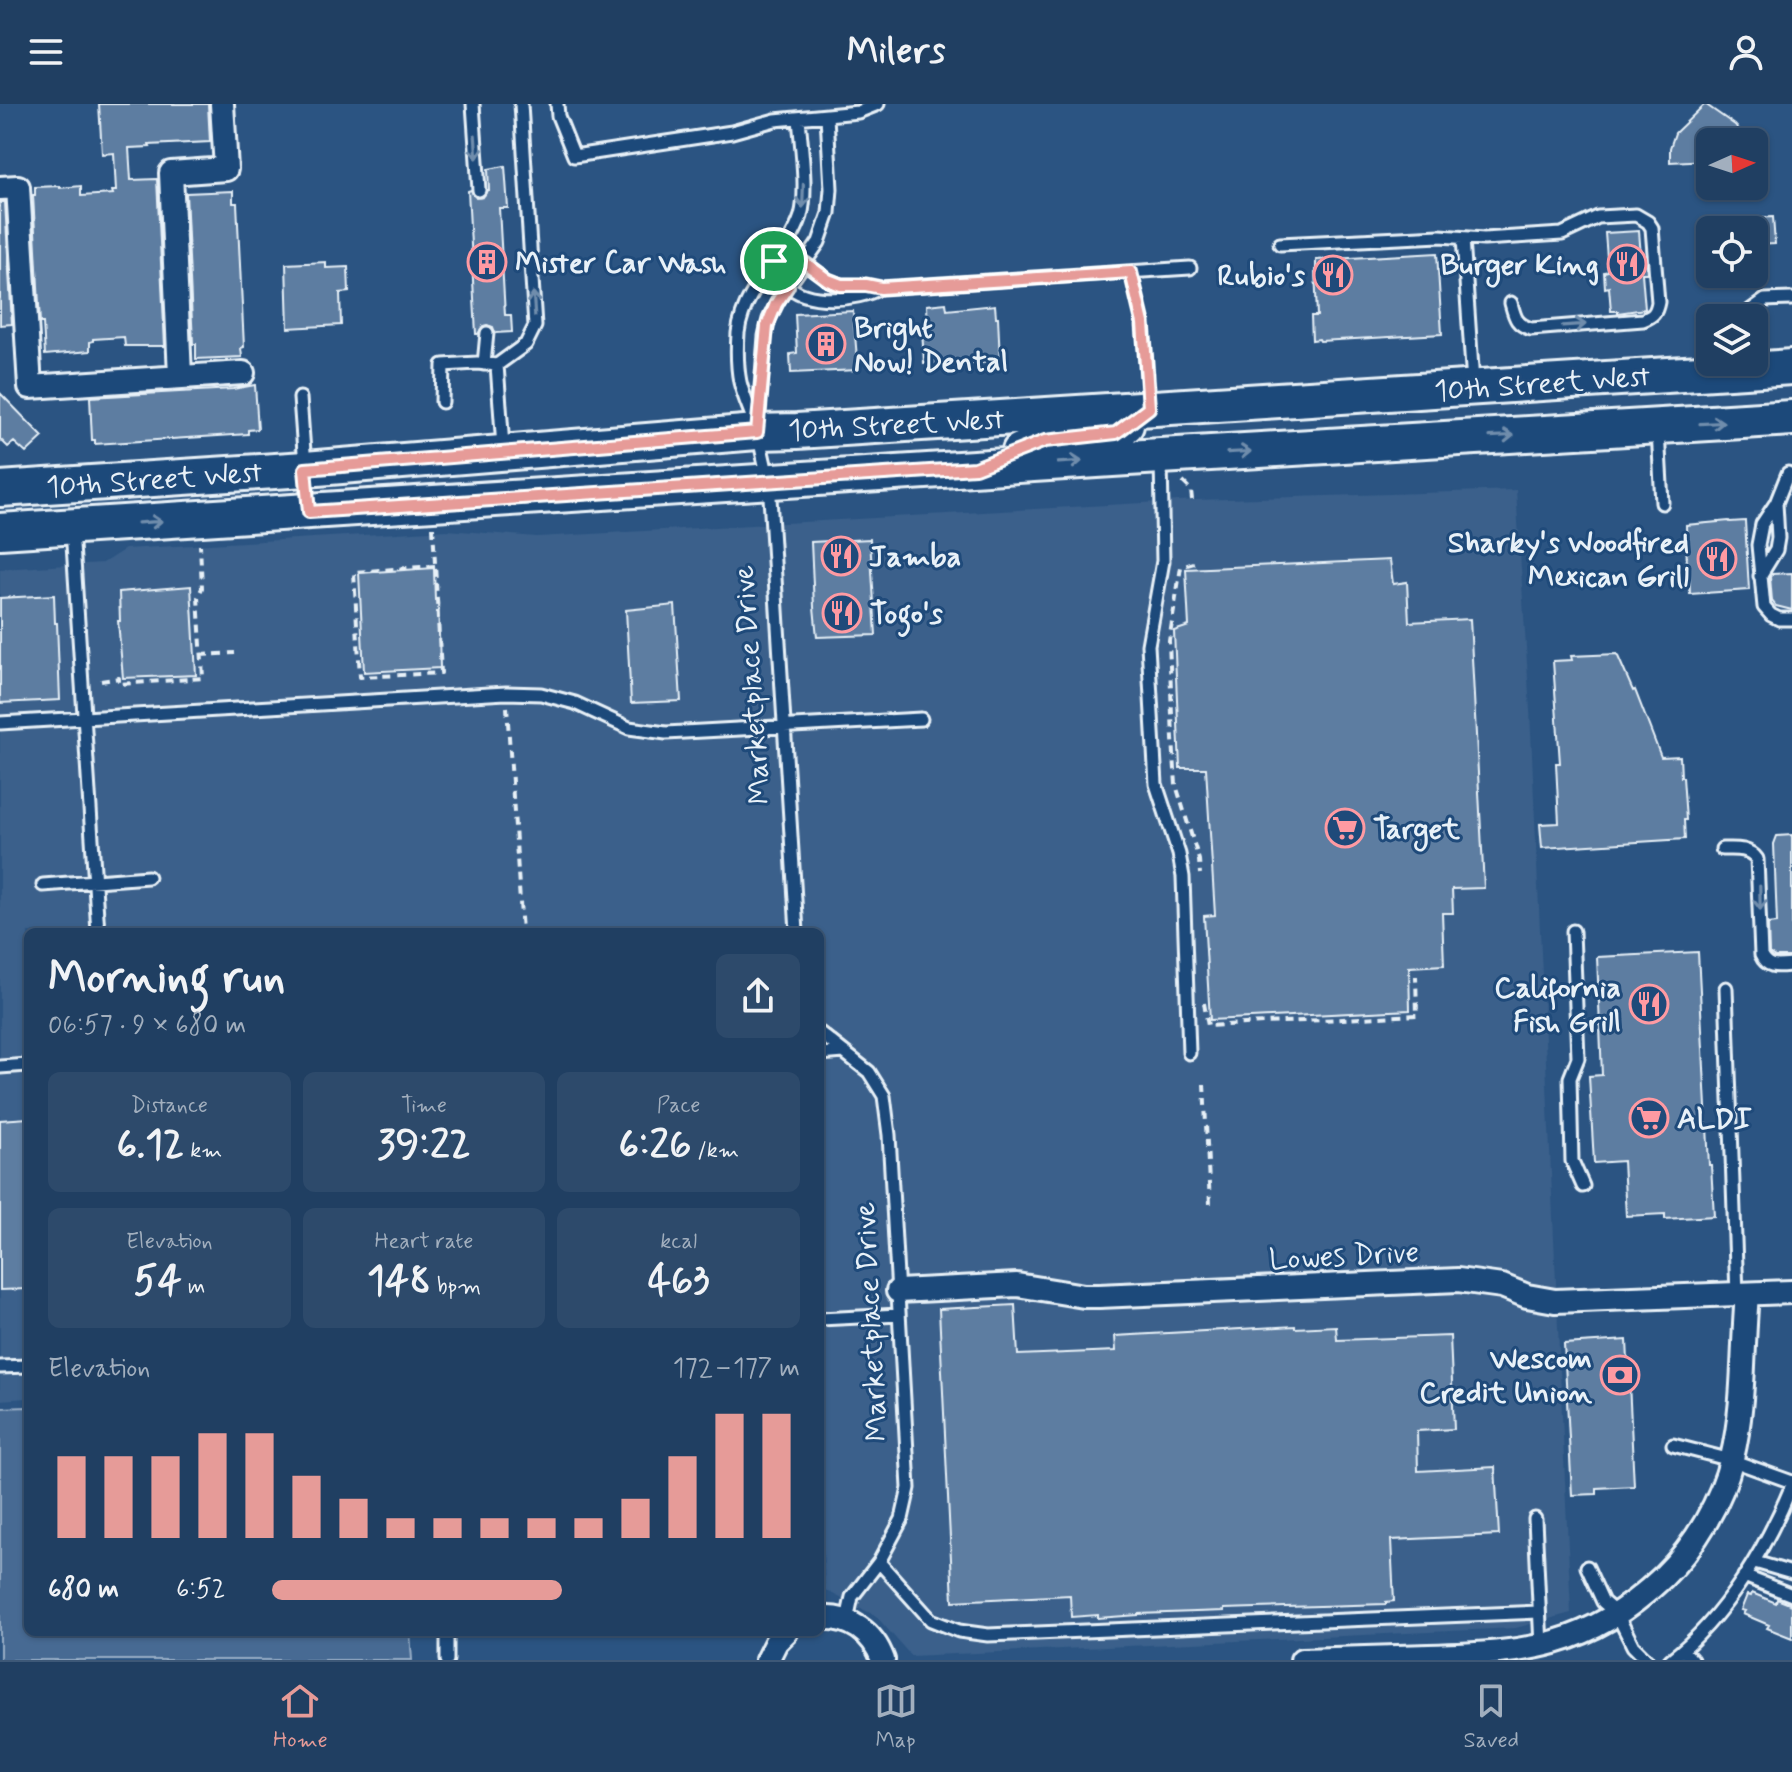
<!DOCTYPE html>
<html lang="en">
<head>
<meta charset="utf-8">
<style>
  body { margin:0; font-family:Mynerve,sans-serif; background:#2d4a6b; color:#f1f3f6; height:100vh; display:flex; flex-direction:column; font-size:30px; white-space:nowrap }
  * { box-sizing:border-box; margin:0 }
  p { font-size:26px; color:#a2afbe }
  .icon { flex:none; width:44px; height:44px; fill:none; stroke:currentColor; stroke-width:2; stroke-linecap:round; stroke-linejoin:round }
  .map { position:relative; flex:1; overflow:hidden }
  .sheet { position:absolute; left:24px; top:824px; width:800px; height:708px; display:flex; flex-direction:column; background:#203f62; border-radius:12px; box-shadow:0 2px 6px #0004,0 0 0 2px #3d5877 }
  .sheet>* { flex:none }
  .needle { width:52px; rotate:87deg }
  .controls { position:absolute; left:1696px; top:24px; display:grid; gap:16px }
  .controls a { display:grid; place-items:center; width:72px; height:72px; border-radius:12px; background:#203f62; box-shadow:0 2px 6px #0004,0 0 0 2px #3d5877; font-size:40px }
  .pin { position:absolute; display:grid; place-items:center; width:68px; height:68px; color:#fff; margin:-34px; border:4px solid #fff; border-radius:50%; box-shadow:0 2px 8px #0007 }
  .round { display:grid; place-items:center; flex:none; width:84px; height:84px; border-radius:12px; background:#2d4a6b }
  .summary { display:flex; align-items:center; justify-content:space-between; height:136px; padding:0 24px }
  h1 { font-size:44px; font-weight:700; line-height:60px }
  .figures { display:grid; grid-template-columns:repeat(3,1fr); gap:12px; height:136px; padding:8px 24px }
  .figures div { display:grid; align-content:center; border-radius:12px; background:#2d4a6b; text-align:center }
  .figures b { font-size:40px; font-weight:700 }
  .figures small { font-size:22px; font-weight:400 }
  .figures p { font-size:22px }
  .chart { height:224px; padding:16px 24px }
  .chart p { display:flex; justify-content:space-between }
  .chart svg { width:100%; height:144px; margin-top:8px; stroke:#e69b98; stroke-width:6 }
  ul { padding:0 24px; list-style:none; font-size:26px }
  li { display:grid; grid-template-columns:128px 96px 1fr; align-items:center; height:60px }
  li i { height:20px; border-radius:10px; background:#e69b98 }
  header { display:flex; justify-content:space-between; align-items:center; height:104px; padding:0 24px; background:#203f62; font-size:36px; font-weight:700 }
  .tabs { display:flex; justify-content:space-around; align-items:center; height:112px; border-top:2px solid #3d5877; background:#203f62; font-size:22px; color:#a2afbe }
  .tabs a { display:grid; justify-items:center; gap:4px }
  .tabs .active { color:#e69b98 }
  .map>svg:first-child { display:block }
  .built { fill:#3a608b }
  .green { fill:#476b93; stroke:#98aec6; stroke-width:2 }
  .building { fill:#5d7da1; stroke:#e8f1f8; stroke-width:2 }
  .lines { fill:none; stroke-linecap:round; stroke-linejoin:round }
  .service-casing { stroke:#e8f1f8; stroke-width:17 }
  .minor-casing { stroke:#e8f1f8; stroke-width:28 }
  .primary-casing { stroke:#e8f1f8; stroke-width:40 }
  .path { stroke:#e8f1f8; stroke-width:4; stroke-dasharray:8 6; stroke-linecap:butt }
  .service { stroke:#1f4a7a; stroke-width:11 }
  .minor { stroke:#1f4a7a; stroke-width:22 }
  .primary { stroke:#1f4a7a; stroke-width:34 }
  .oneway { stroke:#6f8dac }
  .route-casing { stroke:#fff; stroke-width:16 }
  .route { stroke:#e69b98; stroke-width:10 }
  .labels { text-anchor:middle; stroke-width:6; stroke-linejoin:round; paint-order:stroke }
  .poi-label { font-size:30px; font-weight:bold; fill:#e8f1f8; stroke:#1f4a7a; text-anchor:start }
  .street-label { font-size:30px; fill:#e8f1f8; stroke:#1f4a7a }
</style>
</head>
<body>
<header><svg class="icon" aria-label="menu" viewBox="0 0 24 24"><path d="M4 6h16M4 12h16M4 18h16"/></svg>Milers<svg class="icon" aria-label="person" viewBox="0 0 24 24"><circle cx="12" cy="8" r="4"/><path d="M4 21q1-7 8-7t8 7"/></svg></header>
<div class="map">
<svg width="1792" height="1556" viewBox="0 0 1792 1556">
  <rect width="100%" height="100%" fill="#2b5482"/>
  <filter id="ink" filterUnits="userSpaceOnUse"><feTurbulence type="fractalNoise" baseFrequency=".0125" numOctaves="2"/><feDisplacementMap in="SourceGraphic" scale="16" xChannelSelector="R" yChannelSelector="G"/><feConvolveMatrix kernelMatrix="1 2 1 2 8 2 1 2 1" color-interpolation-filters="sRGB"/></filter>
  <g filter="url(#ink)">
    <path class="built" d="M 1516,386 L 1530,606 L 1571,1509 L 1516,1524 L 911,1552 L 876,1512 L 825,1486 L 820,1384 L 820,828 L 28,828 L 28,1294 L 0,1296 L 0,465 L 103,459 L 125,445 L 447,426 L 537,433 L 1196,396 Z"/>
    <path class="green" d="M 28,1303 L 28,1528 L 410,1528 L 412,1556 L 0,1556 L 0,1304 Z"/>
    <path class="building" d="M 99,0 L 208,0 L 210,38 L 149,41 L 150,43 L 129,44 L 131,76 L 157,75 L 165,242 L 125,242 L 124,233 L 93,235 L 93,237 L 90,238 L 90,247 L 45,251 L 43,219 L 40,219 L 33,91 L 35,91 L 35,83 L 60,82 L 60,84 L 81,82 L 81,92 L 113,90 L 112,87 L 116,87 L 114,49 L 102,50 Z
      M 1705,0 L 1735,21 L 1750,38 L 1710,38 L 1710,56 L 1670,58 L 1670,44 L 1675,29 Z
      M 505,62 L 508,104 L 499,104 L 505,211 L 511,211 L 512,228 L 495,229 L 493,223 L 487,221 L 483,222 L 478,230 L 476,230 L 468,87 L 471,86 L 476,94 L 483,93 L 487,86 L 489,86 L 488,65 Z
      M 233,87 L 233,99 L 237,99 L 244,243 L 241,244 L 242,253 L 196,255 L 196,240 L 193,240 L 186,89 Z
      M 0,98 L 5,98 L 12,220 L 0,221 Z
      M 1773,113 L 1775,140 L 1754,141 L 1754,114 Z
      M 1639,127 L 1641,152 L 1646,152 L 1647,169 L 1642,169 L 1645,205 L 1618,209 L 1618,207 L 1611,207 L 1609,183 L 1605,184 L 1604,168 L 1608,167 L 1605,129 Z
      M 1437,149 L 1442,230 L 1320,237 L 1319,235 L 1312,236 L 1311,212 L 1317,212 L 1315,166 L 1316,166 L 1316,156 Z
      M 326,158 L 326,164 L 348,163 L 349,188 L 340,189 L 341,221 L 288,224 L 286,160 Z
      M 946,199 L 947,206 L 995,201 L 996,213 L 998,213 L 1000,257 L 930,264 L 930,259 L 924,259 L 922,225 L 928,225 L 927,201 Z
      M 853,207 L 858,266 L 791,269 L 790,250 L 797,249 L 795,210 Z
      M 255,281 L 258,325 L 248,326 L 248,330 L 95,340 L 95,336 L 92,336 L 90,293 L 233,285 Z
      M 0,289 L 43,333 L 26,349 L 14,338 L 8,343 L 0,335 Z
      M 1729,417 L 1730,418 L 1745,417 L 1749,486 L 1690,490 L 1689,469 L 1687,469 L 1686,421 Z
      M 870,435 L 876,531 L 817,533 L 814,503 L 811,438 Z
      M 1390,456 L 1393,480 L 1407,478 L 1409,518 L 1470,515 L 1484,784 L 1452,785 L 1453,809 L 1442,809 L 1444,861 L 1409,863 L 1410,906 L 1210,916 L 1204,812 L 1215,811 L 1206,664 L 1180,664 L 1174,527 L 1189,522 L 1186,465 Z
      M 434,464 L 435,496 L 438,496 L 440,564 L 364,568 L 359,469 Z
      M 1792,469 L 1792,506 L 1776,502 L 1772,497 L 1770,473 L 1771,470 Z
      M 191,482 L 196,571 L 123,574 L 118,517 L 120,517 L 119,488 Z
      M 54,491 L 55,519 L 57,519 L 60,596 L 0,599 L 0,494 Z
      M 675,501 L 681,597 L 631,599 L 626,506 Z
      M 1617,550 L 1633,587 L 1635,586 L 1661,653 L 1680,652 L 1681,673 L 1683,673 L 1686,716 L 1684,716 L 1685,735 L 1542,744 L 1540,720 L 1559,719 L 1556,659 L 1560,659 L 1553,557 L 1572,556 L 1571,552 Z
      M 1792,731 L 1792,853 L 1775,853 L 1769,849 L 1768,820 L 1777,819 L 1774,740 L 1777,732 Z
      M 1698,848 L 1709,1061 L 1711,1061 L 1714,1112 L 1665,1115 L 1665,1110 L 1626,1112 L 1623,1057 L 1594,1059 L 1589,972 L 1602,971 L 1597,853 Z
      M 28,1014 L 28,1185 L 0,1186 L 0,1016 Z
      M 1015,1201 L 1018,1251 L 1116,1247 L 1115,1232 L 1295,1222 L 1295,1224 L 1336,1222 L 1337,1236 L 1450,1232 L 1454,1325 L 1417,1327 L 1418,1367 L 1495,1363 L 1499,1431 L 1391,1436 L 1394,1497 L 1386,1498 L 1386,1500 L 1224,1505 L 1224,1507 L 1138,1510 L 1138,1511 L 1098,1514 L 1098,1511 L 1071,1513 L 1070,1491 L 953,1497 L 939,1205 Z
      M 1627,1236 L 1634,1382 L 1597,1384 L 1597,1390 L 1572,1391 L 1564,1240 Z
      M 1752,1489 L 1776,1499 L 1777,1495 L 1792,1501 L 1792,1534 L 1767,1524 L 1769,1521 L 1743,1510 L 1745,1507 L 1741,1506 L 1747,1491 L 1751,1492 Z"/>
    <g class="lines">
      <defs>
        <path id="service" d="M 473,0 L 479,86
          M 557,0 L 558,12 L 574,52 L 732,28 L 775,16 L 858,8 L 878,0
          M 1463,134 L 1473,279
          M 1280,140 L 1440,132 L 1484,135 L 1562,130 L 1598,113 L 1636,111 L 1648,118 L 1652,124 L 1658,198 C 1656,209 1653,212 1643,216 L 1531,225 C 1516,220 1515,214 1511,199
          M 774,157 L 805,159 L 828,176 L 841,181 L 866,181 L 881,184 L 1190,164
          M 774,157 C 778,164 782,173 787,180 C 805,201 858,197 880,184
          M 1131,168 L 1143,219 L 1149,301
          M 1751,214 L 1751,206 L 1765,196 L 1792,195
          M 484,260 L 487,229
          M 497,261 L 526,240 L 535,222 L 521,0
          M 300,294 L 308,402
          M 442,298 L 443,261 L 477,259 L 497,261 L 503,343
          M 758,323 L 765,232 L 769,215 L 779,195 L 819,138 L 829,109 L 831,85 L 827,12
          M 1658,327 L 1662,399
          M 1161,357 L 1163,457 L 1148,541 L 1156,680 L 1179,750 L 1183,773 L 1189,949
          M 1788,369 L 1776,399 L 1762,420 L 1758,441 L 1764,503 L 1771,511 L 1779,515 L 1792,515
          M 72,425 L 98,828
          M 1760,472 L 1776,446 L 1778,434 L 1776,399
          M 0,619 L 506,589 L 541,590 L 575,599 L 629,624 L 666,629 L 921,615
          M 1722,745 C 1735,745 1748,743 1757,755 L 1761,851 C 1767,865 1779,862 1792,861
          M 43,781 L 148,773
          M 1573,827 L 1578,954 L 1570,974 L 1572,1057 L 1583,1082
          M 797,828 L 769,377 C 765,362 762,346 758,330 C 753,312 744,295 740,278 C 737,263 737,244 738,229 C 744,180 787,155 801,112 C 808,86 801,41 799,14
          M 1726,884 L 1737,1191
          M 820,929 L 869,968 L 884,992 L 889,1031 L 909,1384 L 902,1415 L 879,1458 L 852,1493 L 847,1516
          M 820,950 L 844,948
          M 0,963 L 28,961
          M 820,1215 L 899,1211
          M 0,1263 L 28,1262
          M 1673,1341 L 1731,1356 L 1792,1378
          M 1535,1415 L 1541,1542
          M 879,1458 L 931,1516 L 959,1527 L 988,1531 L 1539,1508
          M 1755,1458 L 1792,1469
          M 1587,1463 L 1603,1498 L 1617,1510 L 1633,1542 L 1647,1556
          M 1744,1472 L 1792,1491
          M 447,1528 L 447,1556
          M 1683,1546 L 1692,1556
          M 1670,1556 C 1725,1514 1766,1444 1792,1381"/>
        <path id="minor" d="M 0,84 L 18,83 L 30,283 L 243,269
          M 180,272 L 171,69 L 226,65 L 222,0
          M 898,1187 L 1017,1181 L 1084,1192 L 1099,1192 L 1458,1176 L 1502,1182 L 1527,1192 L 1555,1197 L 1792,1188
          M 820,1514 C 850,1512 873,1528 883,1556
          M 767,1556 L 776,1538 L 786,1528
          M 1302,1556 C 1344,1555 1387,1553 1429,1552 C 1527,1549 1588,1544 1663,1473 C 1696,1441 1721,1398 1732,1354 C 1745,1301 1742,1245 1747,1191"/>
        <path id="primary" d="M 1020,347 L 1045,337 L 1116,329 L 1126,321
          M 0,385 L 305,365 L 757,328 L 797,327 L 1792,263
          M 0,427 L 1128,354 L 1792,314"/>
      </defs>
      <use href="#service" class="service-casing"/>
      <use href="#minor" class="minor-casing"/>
      <use href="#primary" class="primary-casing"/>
      <path class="path" d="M 1183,378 L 1191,386 L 1192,396
        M 433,423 L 441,569 L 360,573 L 354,468 L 435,462
        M 1194,459 L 1181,463 L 1169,537 L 1173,635 L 1176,681 L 1199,756 L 1200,770
        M 201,551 L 235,549
        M 101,577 L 119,574 L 119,580 L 203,574 L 198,493 L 202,484 L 200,441
        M 507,603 L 522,828
        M 1204,899 L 1208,922 L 1417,911 L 1416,872
        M 1204,980 L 1210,1100"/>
      <use href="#service" class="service"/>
      <use href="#minor" class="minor"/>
      <use href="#primary" class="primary"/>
    </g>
    <defs><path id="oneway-shaft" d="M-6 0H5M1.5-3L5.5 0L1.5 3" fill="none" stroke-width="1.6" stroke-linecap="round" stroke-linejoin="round" transform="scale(2)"/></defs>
    <g class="oneway">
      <use href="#oneway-shaft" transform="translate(476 43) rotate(86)"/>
      <use href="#oneway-shaft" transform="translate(803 92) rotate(92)"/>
      <use href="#oneway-shaft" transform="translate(534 200) rotate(-94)"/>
      <use href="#oneway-shaft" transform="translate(1574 221) rotate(-4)"/>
      <use href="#oneway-shaft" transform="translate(1712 319) rotate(-3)"/>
      <use href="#oneway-shaft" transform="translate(1502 332) rotate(-3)"/>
      <use href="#oneway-shaft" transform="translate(1239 348) rotate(-3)"/>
      <use href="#oneway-shaft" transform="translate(1070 358) rotate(-4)"/>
      <use href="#oneway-shaft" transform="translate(150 418) rotate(-4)"/>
      <use href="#oneway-shaft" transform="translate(1760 794) rotate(89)"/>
    </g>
  </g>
  <g class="lines" filter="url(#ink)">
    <defs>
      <path id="route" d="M 774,157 L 805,159 L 828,176 L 841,181 L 866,181 L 881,184 L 1131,168 L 1143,219 L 1149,304 L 1116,329 L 1045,337 L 975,364 L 309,408 L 305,365 L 757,328 L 767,222 L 776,200 L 788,182 Z"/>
    </defs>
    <use href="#route" class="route-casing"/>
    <use href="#route" class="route"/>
  </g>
  <defs>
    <symbol id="building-ring" viewBox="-11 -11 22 22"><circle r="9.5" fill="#1f4a7a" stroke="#ff9aa2" stroke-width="1.5"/><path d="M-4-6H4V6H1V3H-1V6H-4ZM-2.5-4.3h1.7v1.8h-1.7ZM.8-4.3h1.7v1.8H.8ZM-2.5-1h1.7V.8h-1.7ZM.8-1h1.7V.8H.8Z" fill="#ff9aa2"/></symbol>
    <symbol id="restaurant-ring" viewBox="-11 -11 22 22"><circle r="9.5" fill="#1f4a7a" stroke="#ff9aa2" stroke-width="1.5"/><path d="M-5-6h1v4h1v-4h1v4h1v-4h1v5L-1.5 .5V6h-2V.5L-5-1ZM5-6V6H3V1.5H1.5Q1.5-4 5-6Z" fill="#ff9aa2"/></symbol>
    <symbol id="supermarket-ring" viewBox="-11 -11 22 22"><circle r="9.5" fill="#1f4a7a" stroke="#ff9aa2" stroke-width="1.5"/><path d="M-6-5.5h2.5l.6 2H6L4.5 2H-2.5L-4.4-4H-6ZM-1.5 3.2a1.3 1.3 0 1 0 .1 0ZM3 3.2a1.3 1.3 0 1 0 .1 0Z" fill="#ff9aa2"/></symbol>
    <symbol id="bank-ring" viewBox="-11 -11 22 22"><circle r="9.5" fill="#1f4a7a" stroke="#ff9aa2" stroke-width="1.5"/><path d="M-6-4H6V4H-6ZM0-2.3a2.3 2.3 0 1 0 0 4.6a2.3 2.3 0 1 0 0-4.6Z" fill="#ff9aa2"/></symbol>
  </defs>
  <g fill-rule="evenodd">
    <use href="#building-ring" x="465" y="136" width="44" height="44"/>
    <use href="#restaurant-ring" x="1605" y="138" width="44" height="44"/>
    <use href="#restaurant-ring" x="1311" y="149" width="44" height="44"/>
    <use href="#building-ring" x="804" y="218" width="44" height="44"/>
    <use href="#restaurant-ring" x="819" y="430" width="44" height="44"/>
    <use href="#restaurant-ring" x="1695" y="433" width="44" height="44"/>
    <use href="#restaurant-ring" x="820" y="487" width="44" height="44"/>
    <use href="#supermarket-ring" x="1323" y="702" width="44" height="44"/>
    <use href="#restaurant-ring" x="1627" y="878" width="44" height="44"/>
    <use href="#supermarket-ring" x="1627" y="992" width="44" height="44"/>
    <use href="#bank-ring" x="1598" y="1249" width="44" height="44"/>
  </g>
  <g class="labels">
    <g class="poi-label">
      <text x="515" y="168">Mister Car Wash</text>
      <text x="1599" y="170" text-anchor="end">Burger King</text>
      <text x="1305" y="181" text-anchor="end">Rubio's</text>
      <text x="854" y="233">Bright<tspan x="854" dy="34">Now! Dental</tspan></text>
      <text x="1689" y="448" text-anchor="end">Sharky's Woodfired<tspan x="1689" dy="34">Mexican Grill</tspan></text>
      <text x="869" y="462">Jamba</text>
      <text x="870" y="519">Togo's</text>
      <text x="1373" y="734">Target</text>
      <text x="1621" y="893" text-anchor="end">California<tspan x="1621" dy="34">Fish Grill</tspan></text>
      <text x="1677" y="1024">ALDI</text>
      <text x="1592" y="1264" text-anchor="end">Wescom<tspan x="1592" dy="34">Credit Union</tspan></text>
    </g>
    <g class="street-label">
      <text transform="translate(1542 279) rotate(-4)" y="10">10th Street West</text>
      <text transform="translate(896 320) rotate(-3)" y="10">10th Street West</text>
      <text transform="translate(154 375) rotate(-4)" y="10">10th Street West</text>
      <text transform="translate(751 581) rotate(-94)" y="10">Marketplace Drive</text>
      <text transform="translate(1344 1151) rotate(-3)" y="10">Lowes Drive</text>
      <text transform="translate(870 1218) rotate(-93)" y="10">Marketplace Drive</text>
    </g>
  </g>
</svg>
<div class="controls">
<a><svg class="needle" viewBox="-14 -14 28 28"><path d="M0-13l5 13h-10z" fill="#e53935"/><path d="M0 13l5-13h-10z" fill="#a2afbe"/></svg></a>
<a><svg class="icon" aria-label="locate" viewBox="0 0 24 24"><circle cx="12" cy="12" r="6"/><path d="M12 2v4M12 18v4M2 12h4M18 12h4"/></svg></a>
<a><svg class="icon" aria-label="layers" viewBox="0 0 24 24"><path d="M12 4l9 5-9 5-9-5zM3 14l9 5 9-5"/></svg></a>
</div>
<div class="pin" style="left:774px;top:157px;background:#1e9e55"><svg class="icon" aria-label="arrive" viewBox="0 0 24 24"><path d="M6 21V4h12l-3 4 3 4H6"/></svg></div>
<section class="sheet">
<div class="summary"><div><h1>Morning run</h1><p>06:57 · 9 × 680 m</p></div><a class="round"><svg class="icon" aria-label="share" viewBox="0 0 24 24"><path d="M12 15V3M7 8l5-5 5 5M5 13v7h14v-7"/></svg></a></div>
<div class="figures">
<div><p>Distance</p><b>6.12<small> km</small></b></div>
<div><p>Time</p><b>39:22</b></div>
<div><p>Pace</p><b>6:26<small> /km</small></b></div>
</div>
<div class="figures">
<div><p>Elevation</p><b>54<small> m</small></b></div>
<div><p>Heart rate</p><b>148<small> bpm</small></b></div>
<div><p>kcal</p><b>463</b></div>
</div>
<div class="chart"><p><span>Elevation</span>172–177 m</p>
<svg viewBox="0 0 160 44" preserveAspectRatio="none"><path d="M5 44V19M15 44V19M25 44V19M35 44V12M45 44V12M55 44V25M65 44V32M75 44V38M85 44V38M95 44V38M105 44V38M115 44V38M125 44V32M135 44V19M145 44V6M155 44V6"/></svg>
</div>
<ul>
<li><b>680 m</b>6:52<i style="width:55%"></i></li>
</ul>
</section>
</div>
<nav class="tabs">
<a class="active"><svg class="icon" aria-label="home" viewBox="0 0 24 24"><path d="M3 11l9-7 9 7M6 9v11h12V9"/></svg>Home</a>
<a><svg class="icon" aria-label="map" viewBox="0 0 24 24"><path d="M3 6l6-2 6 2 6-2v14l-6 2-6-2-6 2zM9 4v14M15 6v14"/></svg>Map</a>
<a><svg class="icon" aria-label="saved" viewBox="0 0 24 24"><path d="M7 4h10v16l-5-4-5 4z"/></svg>Saved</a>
</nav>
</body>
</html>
